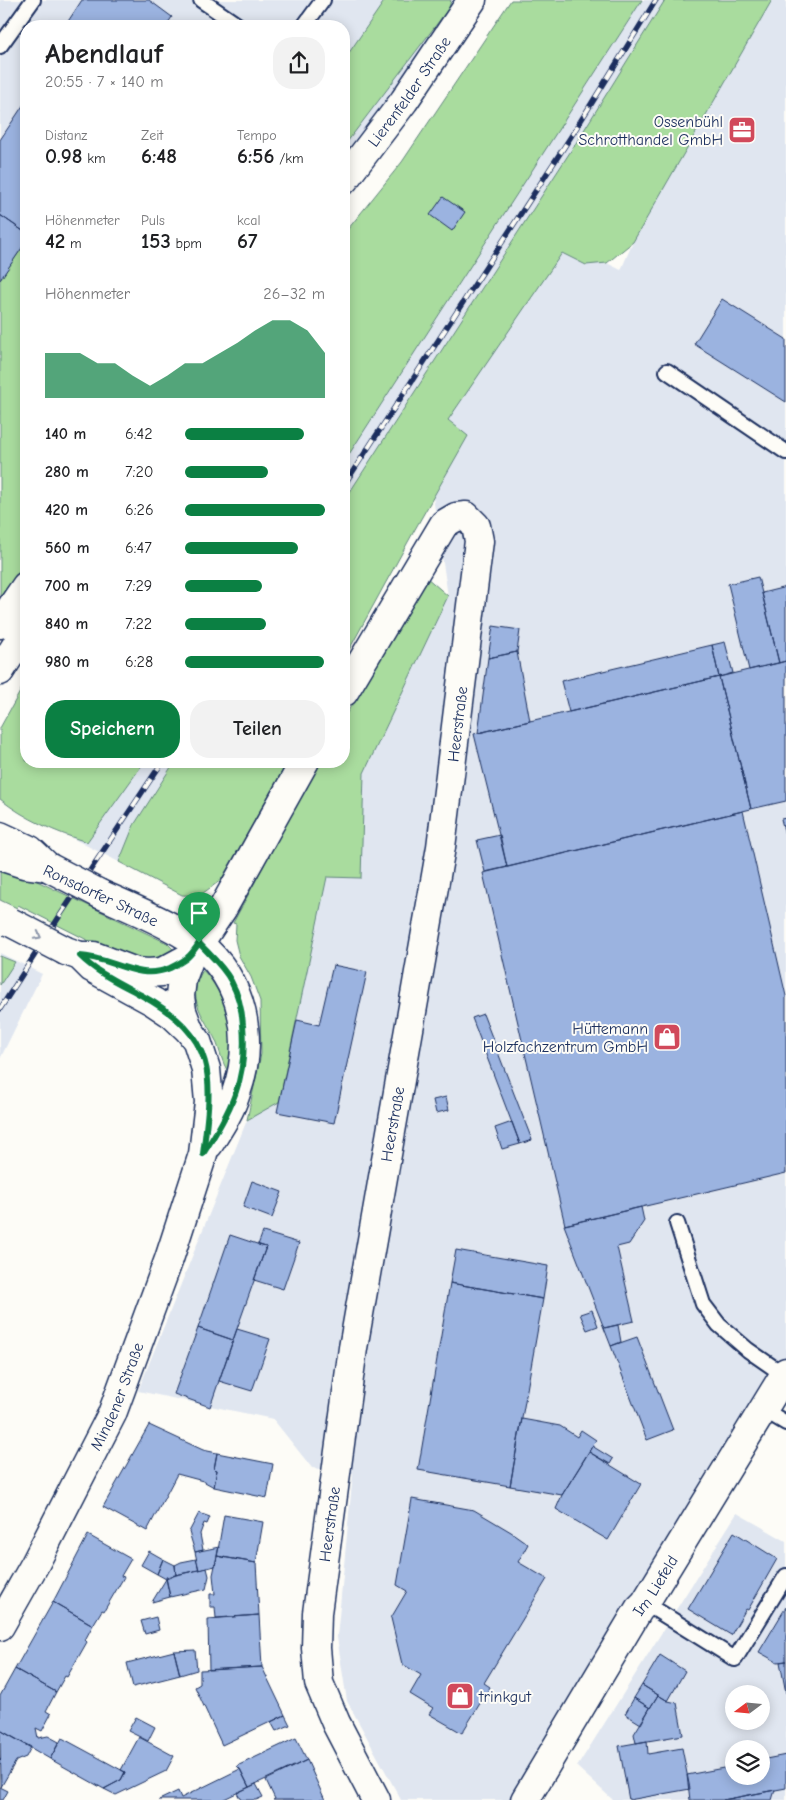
<!DOCTYPE html>
<html lang="de">
<head>
<meta charset="utf-8">
<style>
  body { margin:0; font-family:"Comic Neue",sans-serif; background:#f2f2f2; color:#202124; height:100vh; display:flex; flex-direction:column; font-size:19px; white-space:nowrap }
  * { box-sizing:border-box; margin:0 }
  p { font-size:16px; color:#757577 }
  .icon { flex:none; width:28px; height:28px; fill:none; stroke:currentColor; stroke-width:2; stroke-linecap:round; stroke-linejoin:round }
  .map { position:relative; flex:1; overflow:hidden }
  .side { position:absolute; left:20px; top:20px; width:330px; height:748px; display:flex; flex-direction:column; background:#fff; border-radius:20px; box-shadow:0 2px 12px #0003 }
  .side>* { flex:none }
  .needle { width:32px; rotate:254deg }
  .buttons { position:absolute; left:725px; top:1685px; display:grid; gap:10px }
  .buttons a { display:grid; place-items:center; width:45px; height:45px; border-radius:50%; background:#fff; box-shadow:0 2px 12px #0003; font-size:25px }
  .pin { position:absolute; display:grid; place-items:center; width:42px; height:42px; color:#fff; margin:-51px -21px; border-radius:50% 50% 50% 0; rotate:-45deg; box-shadow:0 0 5px #0007 }
  .pin .icon { rotate:45deg }
  .round { display:grid; place-items:center; flex:none; width:52px; height:52px; border-radius:20px; background:#f2f2f2 }
  .summary { display:flex; align-items:center; justify-content:space-between; height:85px; padding:0 25px }
  h1 { font-size:28px; font-weight:800; line-height:38px }
  .metrics { display:grid; grid-template-columns:repeat(3,1fr); gap:8px; height:85px; padding:5px 25px }
  .metrics div { display:grid; align-content:center }
  .metrics b { font-size:21px; font-weight:800 }
  .metrics small { font-size:14px; font-weight:400 }
  .metrics p { font-size:14px }
  .chart { height:140px; padding:10px 25px }
  .chart p { display:flex; justify-content:space-between }
  .chart svg { width:100%; height:90px; margin-top:5px; fill:#0b8043; opacity:.7 }
  .primary-button { display:flex; gap:10px; margin-top:auto; padding:10px 25px }
  .primary-button a { flex:1; height:58px; border-radius:20px; background:#0b8043; color:#fff; font-size:20px; font-weight:800; line-height:58px; text-align:center }
  .primary-button a+a { background:#f2f2f2; color:#202124 }
  ul { padding:0 25px; list-style:none; font-size:16px }
  li { display:grid; grid-template-columns:80px 60px 1fr; align-items:center; height:38px }
  li i { height:12px; border-radius:6px; background:#0b8043 }
  .map>svg:first-child { display:block }
  .built { fill:#e0e6f0; fill-rule:evenodd }
  .green { fill:#a9dc9e; stroke:#62867e }
  .building { fill:#9bb3e0; stroke:#1b2f5e }
  .lines { fill:none; stroke-linecap:round; stroke-linejoin:round }
  .lane-casing { stroke:#1b2f5e; stroke-width:18 }
  .street-casing { stroke:#1b2f5e; stroke-width:31 }
  .secondary-casing { stroke:#1b2f5e; stroke-width:31 }
  .lane { stroke:#fdfcf7; stroke-width:14 }
  .street { stroke:#fdfcf7; stroke-width:28 }
  .secondary { stroke:#fdfcf7; stroke-width:28 }
  .rail-casing { stroke:#1b2f5e; stroke-width:5.5 }
  .rail { stroke:#fdfcf7; stroke-width:4; stroke-dasharray:11; stroke-linecap:butt }
  .secondary-bridge-casing { stroke:#1b2f5e; stroke-width:31; stroke-linecap:butt }
  .secondary-bridge { stroke:#fdfcf7; stroke-width:28 }
  .oneway { stroke:#8c96aa }
  .route-casing { stroke:#fff; stroke-width:10 }
  .route { stroke:#0b8043; stroke-width:6 }
  .labels { text-anchor:middle; stroke-width:4; stroke-linejoin:round; paint-order:stroke }
  .street-label { font-size:16px; fill:#1b2f5e; stroke:#fdfcf7 }
  .poi-label { font-size:16px; fill:#1b2f5e; stroke:#fdfcf7; text-anchor:end }
</style>
</head>
<body>
<div class="map">
<svg width="786" height="1800" viewBox="0 0 786 1800">
  <rect width="100%" height="100%" fill="#fdfcf7"/>
  <filter id="ink" filterUnits="userSpaceOnUse"><feTurbulence type="fractalNoise" baseFrequency=".02" numOctaves="2"/><feDisplacementMap in="SourceGraphic" scale="10" xChannelSelector="R" yChannelSelector="G"/><feConvolveMatrix kernelMatrix="1 2 1 2 8 2 1 2 1" color-interpolation-filters="sRGB"/></filter>
  <g filter="url(#ink)">
    <path class="built" d="M 0,0 L 457,0 L 344,158 L 344,26 L 26,26 L 26,549 L 0,583 Z
      M 627,0 L 704,0 L 344,544 L 344,426 Z
      M 772,0 L 786,0 L 786,1357 L 656,1570 L 521,1800 L 401,1800 L 347,1701 L 337,1637 L 353,1473 L 312,1468 L 273,1419 L 138,1391 L 247,1120 L 277,1101 L 325,874 L 362,823 L 364,773 L 448,596 L 433,497 L 401,475 L 558,239 L 621,270 L 633,242 Z
      M 106,761 L 198,761 L 161,816 L 119,862 L 68,836 L 92,781 Z
      M 0,953 L 42,974 L 0,1059 Z
      M 737,1513 L 786,1541 L 786,1800 L 613,1800 L 577,1767 ZM 734,1694 L 761,1694 L 761,1721 L 734,1721 ZM 734,1749 L 761,1749 L 761,1776 L 734,1776 Z"/>
    <path class="green" d="M 385,0 L 451,0 L 449,8 L 344,146 L 344,60 Z
      M 511,0 L 642,0 L 344,462 L 344,234 L 402,162 Z
      M 665,0 L 772,0 L 633,242 L 607,263 L 586,265 L 562,253 L 448,420 L 468,436 L 414,531 L 344,659 L 344,501 L 576,143 Z
      M 26,242 L 26,563 L 0,597 L 0,280 Z
      M 426,577 L 448,596 L 364,773 L 361,878 L 327,877 L 279,1102 L 247,1120 L 261,1054 L 260,1001 L 251,977 L 239,956 L 235,940 L 236,924 L 233,923 L 320,761 L 344,761 L 344,718 Z
      M 26,681 L 26,761 L 145,761 L 87,842 C 57,833 25,819 0,799 L 0,728 Z
      M 175,761 L 288,761 L 221,880 L 199,896 L 182,895 L 119,862 L 134,825 Z
      M 0,864 L 37,879 L 37,881 L 167,943 L 173,949 L 171,954 L 155,958 L 140,960 L 101,947 L 18,905 L 17,908 L 0,900 Z
      M 0,956 L 15,962 L 0,985 Z
      M 203,970 C 226,995 240,1038 227,1070 C 222,1062 220,1051 216,1041 C 204,1016 185,999 203,970 Z"/>
    <path class="building" d="M 82,0 L 149,0 L 172,17 L 166,26 L 65,26 Z
      M 26,101 L 26,233 L 0,215 L 0,140 Z
      M 443,197 L 465,212 L 452,231 L 430,215 Z
      M 0,215 L 26,233 L 26,242 L 0,280 Z
      M 722,299 L 786,339 L 786,402 L 694,344 Z
      M 758,577 L 779,663 L 749,670 L 728,584 Z
      M 786,587 L 786,661 L 779,663 L 762,593 Z
      M 493,626 L 520,630 L 517,652 L 488,658 Z
      M 725,642 L 733,673 L 719,677 L 712,645 Z
      M 712,645 L 719,677 L 569,712 L 561,681 Z
      M 517,652 L 530,721 L 478,733 L 488,658 Z
      M 786,661 L 786,801 L 751,809 L 719,677 Z
      M 719,677 L 751,809 L 507,867 L 474,734 Z
      M 743,811 L 786,996 L 786,1173 L 565,1225 L 483,873 Z
      M 786,818 L 786,839 L 781,819 Z
      M 500,835 L 507,867 L 485,872 L 477,840 Z
      M 333,965 L 367,972 L 334,1123 L 277,1112 L 297,1020 L 319,1025 Z
      M 483,1014 L 532,1140 L 520,1144 L 472,1018 Z
      M 446,1097 L 449,1110 L 436,1113 L 433,1100 Z
      M 512,1122 L 520,1144 L 502,1149 L 495,1128 Z
      M 252,1181 L 282,1192 L 272,1218 L 243,1207 Z
      M 641,1207 L 644,1221 L 629,1244 L 617,1247 L 634,1321 L 604,1328 L 564,1225 Z
      M 263,1232 L 299,1243 L 283,1289 L 254,1280 L 266,1247 L 258,1245 Z
      M 230,1235 L 266,1247 L 233,1340 L 198,1328 Z
      M 456,1250 L 548,1266 L 543,1299 L 450,1283 Z
      M 450,1283 L 543,1299 L 510,1486 L 418,1470 Z
      M 592,1310 L 598,1326 L 587,1330 L 580,1314 Z
      M 618,1325 L 621,1342 L 611,1346 L 604,1328 Z
      M 198,1328 L 233,1340 L 210,1407 L 174,1394 Z
      M 237,1329 L 270,1339 L 252,1391 L 219,1381 Z
      M 637,1337 L 673,1430 L 647,1440 L 611,1346 Z
      M 522,1419 L 560,1426 L 577,1437 L 581,1430 L 596,1440 L 562,1495 L 510,1486 Z
      M 149,1425 L 203,1450 L 217,1453 L 214,1469 L 217,1470 L 214,1487 L 203,1481 L 177,1474 L 147,1531 L 103,1507 Z
      M 592,1446 L 613,1459 L 610,1464 L 589,1452 Z
      M 589,1452 L 641,1484 L 608,1540 L 556,1509 L 562,1495 Z
      M 217,1453 L 273,1464 L 267,1498 L 214,1487 L 217,1470 L 214,1469 Z
      M 412,1499 L 474,1510 L 511,1532 L 528,1544 L 518,1562 L 547,1579 L 484,1683 L 490,1687 L 462,1733 L 429,1714 L 433,1708 L 410,1694 L 421,1675 L 402,1664 L 391,1618 L 407,1591 L 397,1585 Z
      M 199,1513 L 210,1517 L 207,1524 L 204,1523 L 200,1534 L 203,1550 L 195,1552 L 189,1532 Z
      M 224,1515 L 263,1522 L 256,1563 L 217,1556 Z
      M 734,1532 L 777,1559 L 748,1610 L 746,1609 L 731,1635 L 688,1609 Z
      M 88,1535 L 131,1559 L 121,1576 L 124,1577 L 104,1611 L 102,1610 L 93,1625 L 53,1602 Z
      M 219,1547 L 215,1566 L 199,1570 L 195,1552 Z
      M 149,1551 L 163,1559 L 157,1574 L 141,1565 Z
      M 217,1556 L 256,1563 L 259,1615 L 216,1618 L 215,1607 L 210,1607 L 210,1594 L 215,1594 L 213,1575 Z
      M 163,1559 L 175,1565 L 176,1575 L 166,1579 L 157,1574 Z
      M 196,1559 L 199,1570 L 176,1575 L 175,1565 L 181,1562 Z
      M 207,1568 L 209,1576 L 206,1589 L 170,1597 L 166,1577 Z
      M 166,1579 L 170,1597 L 152,1602 Z
      M 53,1602 L 93,1625 L 85,1640 L 87,1642 L 67,1677 L 65,1676 L 56,1692 L 15,1669 Z
      M 786,1607 L 786,1661 L 777,1662 L 759,1652 Z
      M 259,1615 L 262,1667 L 209,1670 L 208,1619 Z
      M 156,1617 L 159,1630 L 145,1634 L 141,1621 Z
      M 195,1650 L 197,1670 L 180,1675 L 174,1651 Z
      M 174,1651 L 180,1675 L 133,1687 L 127,1663 Z
      M 660,1655 L 685,1671 L 668,1701 L 642,1685 Z
      M 786,1661 L 786,1693 L 780,1662 Z
      M 262,1667 L 285,1715 L 222,1745 L 195,1687 L 200,1684 L 200,1670 Z
      M 15,1669 L 56,1692 L 46,1711 L 51,1714 L 42,1731 L 36,1728 L 38,1738 L 48,1736 L 59,1742 L 50,1759 L 0,1730 L 0,1696 Z
      M 642,1685 L 658,1695 L 650,1708 L 634,1698 Z
      M 658,1695 L 668,1701 L 677,1703 L 683,1735 L 636,1743 L 634,1734 Z
      M 634,1698 L 650,1708 L 641,1724 L 625,1714 Z
      M 285,1715 L 290,1725 L 276,1731 L 271,1722 Z
      M 136,1717 L 155,1727 L 148,1741 L 128,1731 Z
      M 0,1730 L 31,1747 L 26,1757 L 16,1761 L 1,1787 Z
      M 139,1737 L 174,1756 L 166,1771 L 116,1795 L 104,1789 L 121,1780 L 125,1772 L 121,1770 Z
      M 62,1738 L 125,1772 L 121,1780 L 104,1789 L 50,1759 Z
      M 296,1738 L 307,1760 L 249,1787 L 240,1769 L 237,1766 Z
      M 647,1741 L 648,1754 L 682,1748 L 690,1789 L 629,1800 L 619,1746 Z
      M 786,1755 L 786,1788 L 723,1800 L 690,1800 L 687,1775 L 734,1766 L 734,1776 L 761,1776 L 761,1760 Z
      M 307,1760 L 325,1800 L 273,1800 L 275,1799 L 266,1780 Z
      M 240,1769 L 249,1787 L 222,1800 L 159,1800 L 178,1791 L 181,1798 Z
      M 256,1784 L 263,1797 L 256,1800 L 241,1800 L 237,1793 Z
      M 0,1787 L 8,1791 L 3,1800 L 0,1800 Z
      M 775,1790 L 772,1800 L 723,1800 Z"/>
    <g class="lines">
      <defs>
        <path id="lane" d="M 201,0 L 239,26
          M 304,26 L 323,0
          M 0,46 L 33,0
          M 667,371 L 786,452
          M 677,1223 L 703,1304 L 719,1325 L 748,1350 L 784,1375
          M 764,1410 L 786,1423
          M 645,1603 L 735,1659 L 786,1576"/>
        <g id="street">
          <path id="s1" d="M 344,180 L 404,101 L 472,0"/>
          <path d="M 0,624 L 26,586"/>
          <path d="M 0,671 L 26,630"/>
          <path d="M 344,692 L 444,524 L 456,517 L 466,516 L 476,526 L 479,541 L 441,847 L 353,1348 L 317,1613 L 316,1648 L 319,1683 L 336,1723 L 376,1800"/>
          <path d="M 0,836 L 30,850 L 48,867"/>
          <path d="M 80,956 L 94,956 L 136,972 L 148,973 L 162,972 L 190,957"/>
          <path d="M 189,1030 L 182,1011 L 180,996 L 182,979 L 190,957 L 223,908 L 305,761"/>
          <path id="s2" d="M 525,1800 L 639,1609 L 645,1603 L 786,1372"/>
        </g>
        <g id="secondary">
          <path d="M 0,856 L 24,864 L 48,867"/>
          <path d="M 100,894 C 127,906 154,917 180,932 C 186,936 194,939 199,944 C 244,981 255,1040 236,1093 C 230,1112 219,1128 209,1144"/>
          <path id="s3" d="M 0,1626 L 35,1564 L 112,1414 L 169,1259 L 203,1154 L 209,1102 L 206,1069 L 197,1041 L 189,1030 L 172,1014 L 154,1002 L 92,968 L 80,956 L 66,951"/>
        </g>
      </defs>
      <use href="#lane" class="lane-casing"/>
      <use href="#street" class="street-casing"/>
      <use href="#secondary" class="secondary-casing"/>
      <use href="#lane" class="lane"/>
      <use href="#street" class="street"/>
      <use href="#secondary" class="secondary"/>
      <defs>
        <path id="rail" d="M 344,485 L 570,138 L 656,0
          M 0,1009 L 61,914 L 163,761"/>
      </defs>
      <use href="#rail" class="rail-casing"/>
      <use href="#rail" class="rail"/>
      <defs>
        <path id="secondary-bridge" d="M 48,867 L 100,894
          M 10,922 L 66,951"/>
      </defs>
      <use href="#secondary-bridge" class="secondary-bridge-casing"/>
      <use href="#secondary-bridge" class="secondary-bridge"/>
    </g>
    <defs><path id="oneway-chevron" d="M-2-3.5L2.5 0L-2 3.5" fill="none" stroke-width="1.6" stroke-linecap="round" stroke-linejoin="round" transform="scale(1.25)"/></defs>
    <use class="oneway" href="#oneway-chevron" transform="translate(38 936) rotate(27)"/>
  </g>
  <g class="lines" filter="url(#ink)">
    <defs>
      <path id="route" d="M 199,943 C 210,955 223,966 231,981 C 238,994 242,1010 243,1025 C 248,1080 231,1109 203,1154 C 213,1076 218,1037 141,995 C 119,983 97,973 80,956 C 111,957 138,982 170,968 C 186,960 190,957 199,943 Z"/>
    </defs>
    <use href="#route" class="route-casing"/>
    <use href="#route" class="route"/>
  </g>
  <defs>
    <symbol id="office-square" viewBox="-11 -11 22 22"><rect x="-9" y="-9" width="18" height="18" rx="4" fill="#d1495b" stroke="#fdfcf7"/><path d="M-6-3h4V-5.5h4V-3h4V5H-6ZM-1-4.5V-3h2v-1.5ZM-6 0V1H6V0Z" fill="#fff"/></symbol>
    <symbol id="shop-square" viewBox="-11 -11 22 22"><rect x="-9" y="-9" width="18" height="18" rx="4" fill="#d1495b" stroke="#fdfcf7"/><path d="M-5-2.5h2.3a2.7 3.5 0 0 1 5.4 0H5L5.5 6h-11ZM-1.5-2.5h3a1.5 2.3 0 0 0-3 0Z" fill="#fff"/></symbol>
  </defs>
  <g fill-rule="evenodd">
    <use href="#office-square" x="726" y="114" width="32" height="32"/>
    <use href="#shop-square" x="651" y="1021" width="32" height="32"/>
    <use href="#shop-square" x="444" y="1680" width="32" height="32"/>
  </g>
  <g class="labels">
    <g class="street-label">
      <text dy="6" stroke="none"><textPath href="#s1" startOffset="110">Lierenfelder Straße</textPath></text>
      <text transform="translate(457 724) rotate(-83)" y="6">Heerstraße</text>
      <text transform="translate(101 895) rotate(25)" y="6">Ronsdorfer Straße</text>
      <text transform="translate(392 1124) rotate(-80)" y="6">Heerstraße</text>
      <text dy="6" stroke="none"><textPath href="#s3" startOffset="258">Mindener Straße</textPath></text>
      <text transform="translate(329 1524) rotate(-82)" y="6">Heerstraße</text>
      <text dy="6" stroke="none"><textPath href="#s2" startOffset="251">Im Liefeld</textPath></text>
    </g>
    <g class="poi-label">
      <text x="723" y="127">Ossenbühl<tspan x="723" dy="18">Schrotthandel GmbH</tspan></text>
      <text x="648" y="1034">Hüttemann<tspan x="648" dy="18">Holzfachzentrum GmbH</tspan></text>
      <text x="479" y="1702" text-anchor="start">trinkgut</text>
    </g>
  </g>
</svg>
<div class="buttons">
<a><svg class="needle" viewBox="-14 -14 28 28"><path d="M0-13l5 13h-10z" fill="#e53935"/><path d="M0 13l5-13h-10z" fill="#757577"/></svg></a>
<a><svg class="icon" aria-label="layers" viewBox="0 0 24 24"><path d="M12 4l9 5-9 5-9-5zM3 14l9 5 9-5"/></svg></a>
</div>
<div class="pin" style="left:199px;top:943px;background:#1e9e55"><svg class="icon" aria-label="arrive" viewBox="0 0 24 24"><path d="M6 21V4h12l-3 4 3 4H6"/></svg></div>
<section class="side">
<div class="summary"><div><h1>Abendlauf</h1><p>20:55 · 7 × 140 m</p></div><a class="round"><svg class="icon" aria-label="share" viewBox="0 0 24 24"><path d="M12 15V3M7 8l5-5 5 5M5 13v7h14v-7"/></svg></a></div>
<div class="metrics">
<div><p>Distanz</p><b>0.98<small> km</small></b></div>
<div><p>Zeit</p><b>6:48</b></div>
<div><p>Tempo</p><b>6:56<small> /km</small></b></div>
</div>
<div class="metrics">
<div><p>Höhenmeter</p><b>42<small> m</small></b></div>
<div><p>Puls</p><b>153<small> bpm</small></b></div>
<div><p>kcal</p><b>67</b></div>
</div>
<div class="chart"><p><span>Höhenmeter</span>26–32 m</p>
<svg viewBox="0 0 160 44" preserveAspectRatio="none"><path d="M0 44V22L10 22L20 22L30 27L40 27L50 33L60 38L70 33L80 27L90 27L100 22L110 17L120 11L130 6L140 6L150 11L160 22V44z"/></svg>
</div>
<ul>
<li><b>140 m</b>6:42<i style="width:85%"></i></li>
<li><b>280 m</b>7:20<i style="width:59%"></i></li>
<li><b>420 m</b>6:26<i style="width:100%"></i></li>
<li><b>560 m</b>6:47<i style="width:81%"></i></li>
<li><b>700 m</b>7:29<i style="width:55%"></i></li>
<li><b>840 m</b>7:22<i style="width:58%"></i></li>
<li><b>980 m</b>6:28<i style="width:99%"></i></li>
</ul>
<div class="primary-button"><a>Speichern</a><a>Teilen</a></div>
</section>
</div>
</body>
</html>
